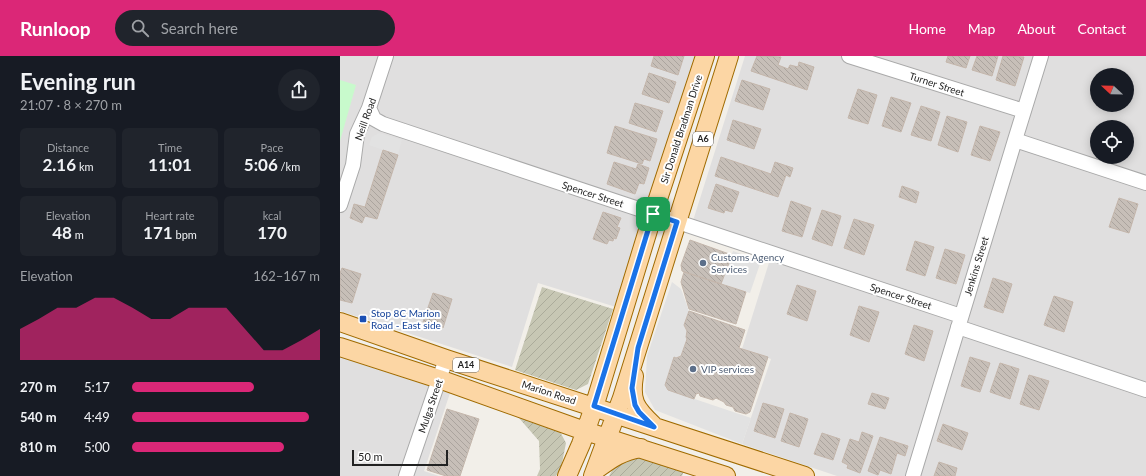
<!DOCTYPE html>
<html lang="en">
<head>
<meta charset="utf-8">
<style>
  body { margin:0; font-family:Lato,sans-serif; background:#20242c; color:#f1f3f6; height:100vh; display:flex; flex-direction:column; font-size:15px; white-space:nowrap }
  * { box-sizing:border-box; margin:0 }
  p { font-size:13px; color:#9ea1a6 }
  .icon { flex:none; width:22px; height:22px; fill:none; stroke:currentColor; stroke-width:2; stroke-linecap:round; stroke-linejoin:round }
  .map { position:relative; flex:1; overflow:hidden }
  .side { display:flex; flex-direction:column; background:#171b24; width:340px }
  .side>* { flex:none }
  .needle { width:26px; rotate:292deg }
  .tools { position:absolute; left:750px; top:12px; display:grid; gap:8px }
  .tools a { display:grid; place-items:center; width:44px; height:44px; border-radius:50%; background:#171b24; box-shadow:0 2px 10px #0003; font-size:20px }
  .scale { position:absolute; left:12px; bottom:10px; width:96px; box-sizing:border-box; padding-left:4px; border:2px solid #222; border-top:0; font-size:11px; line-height:14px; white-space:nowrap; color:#222; -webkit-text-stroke:3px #fff; paint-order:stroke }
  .pin { position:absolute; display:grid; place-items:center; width:34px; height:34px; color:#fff; margin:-17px; border-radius:8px; box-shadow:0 2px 6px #0006 }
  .round { display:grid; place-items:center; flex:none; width:42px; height:42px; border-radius:21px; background:#20242c }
  .summary { display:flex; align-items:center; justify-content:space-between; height:68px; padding:0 20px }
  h1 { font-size:22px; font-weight:700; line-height:30px }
  .metrics { display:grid; grid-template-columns:repeat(3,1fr); gap:6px; height:68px; padding:4px 20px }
  .metrics div { display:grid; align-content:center; border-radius:6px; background:#20242c; text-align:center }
  .metrics b { font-size:17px; font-weight:700 }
  .metrics small { font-size:11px; font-weight:400 }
  .metrics p { font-size:11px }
  .chart { height:112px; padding:8px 20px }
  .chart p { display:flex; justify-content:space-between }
  .chart svg { width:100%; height:72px; margin-top:4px; fill:#db2777; opacity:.7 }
  ul { padding:0 20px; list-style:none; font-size:13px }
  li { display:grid; grid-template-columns:64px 48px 1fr; align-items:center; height:30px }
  li i { height:10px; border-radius:5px; background:#db2777 }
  header { display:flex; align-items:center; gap:24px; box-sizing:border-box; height:56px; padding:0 20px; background:#db2777; color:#fff }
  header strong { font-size:19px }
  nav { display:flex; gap:22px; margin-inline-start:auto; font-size:14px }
  .search { width:280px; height:36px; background:#20242c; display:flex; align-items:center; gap:10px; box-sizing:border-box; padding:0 14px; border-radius:22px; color:#9ea1a6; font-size:15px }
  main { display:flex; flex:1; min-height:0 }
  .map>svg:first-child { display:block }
  .residential { fill:#e0dfdf; fill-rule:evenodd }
  .construction { fill:url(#construction-furrows) }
  .park { fill:#c8facc }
  .parking { fill:#e2e2e2 }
  .building { fill:url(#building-back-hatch); stroke:#c4b6ab }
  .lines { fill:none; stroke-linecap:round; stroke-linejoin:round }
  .minor-casing { stroke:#a9a9a9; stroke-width:16 }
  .major-casing { stroke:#a06b00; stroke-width:20 }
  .minor { stroke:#fff; stroke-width:14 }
  .major { stroke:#fcd6a4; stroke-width:18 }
  .route-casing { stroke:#fff; stroke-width:8 }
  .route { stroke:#1a73e8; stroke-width:5 }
  .service-dot { fill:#5c6f8a; stroke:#fff; stroke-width:1.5 }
  .transit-dot { fill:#1a4fb4; stroke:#fff; stroke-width:1.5 }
  .labels { text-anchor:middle; stroke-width:4; stroke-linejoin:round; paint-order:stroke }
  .shield { fill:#fff; stroke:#646464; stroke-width:1 }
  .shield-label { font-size:9px; font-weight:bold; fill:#222 }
  .street-label { font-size:10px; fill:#222; stroke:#fff }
  .service-label { font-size:10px; fill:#4e5e75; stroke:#fff; text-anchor:start }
  .transit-label { font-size:10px; fill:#164399; stroke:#fff; text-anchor:start }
</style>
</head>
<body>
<header>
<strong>Runloop</strong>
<div class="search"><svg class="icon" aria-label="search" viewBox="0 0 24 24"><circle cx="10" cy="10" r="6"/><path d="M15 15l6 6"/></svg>Search here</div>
<nav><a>Home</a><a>Map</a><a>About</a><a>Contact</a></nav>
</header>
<main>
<section class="side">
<div class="summary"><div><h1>Evening run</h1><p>21:07 · 8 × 270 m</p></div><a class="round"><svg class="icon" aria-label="share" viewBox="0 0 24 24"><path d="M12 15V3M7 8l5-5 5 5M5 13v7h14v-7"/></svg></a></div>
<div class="metrics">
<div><p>Distance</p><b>2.16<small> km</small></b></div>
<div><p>Time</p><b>11:01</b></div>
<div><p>Pace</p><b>5:06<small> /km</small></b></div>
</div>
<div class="metrics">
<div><p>Elevation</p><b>48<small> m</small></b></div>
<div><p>Heart rate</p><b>171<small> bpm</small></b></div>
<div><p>kcal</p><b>170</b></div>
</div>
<div class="chart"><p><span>Elevation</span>162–167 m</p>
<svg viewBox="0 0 160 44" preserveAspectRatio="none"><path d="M0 44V25L10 19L20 12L30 12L40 6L50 6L60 12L70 19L80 19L90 12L100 12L110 12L120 25L130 38L140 38L150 32L160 25V44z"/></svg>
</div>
<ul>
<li><b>270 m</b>5:17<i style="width:65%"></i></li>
<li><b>540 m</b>4:49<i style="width:94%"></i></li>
<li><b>810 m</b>5:00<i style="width:81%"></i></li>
</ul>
</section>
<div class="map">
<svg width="806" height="420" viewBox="0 0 806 420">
  <defs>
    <pattern id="construction-furrows" width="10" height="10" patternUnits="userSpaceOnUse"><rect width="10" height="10" fill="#c7c7b4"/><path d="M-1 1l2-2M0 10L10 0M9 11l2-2" fill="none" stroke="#abab9a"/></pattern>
    <pattern id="building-back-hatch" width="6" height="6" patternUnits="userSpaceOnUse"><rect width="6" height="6" fill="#c7bfb8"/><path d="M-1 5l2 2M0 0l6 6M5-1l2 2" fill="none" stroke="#aba49e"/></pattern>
  </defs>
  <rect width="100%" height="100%" fill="#f2efe9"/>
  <path class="residential" d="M 0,0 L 355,0 L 276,251 L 198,227 L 172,311 L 0,255 Z
    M 405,0 L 806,0 L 806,420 L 497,420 L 402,388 L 431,303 L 402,293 L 432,197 L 351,171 ZM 757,19 L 787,19 L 787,49 L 757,49 ZM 757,71 L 787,71 L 787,101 L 757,101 Z
    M 0,301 L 110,337 L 84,415 L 99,420 L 0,420 Z"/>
  <path class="construction" d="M 202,231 L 273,253 L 248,328 L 236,334 L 175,314 Z
    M 172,354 L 217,370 L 226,387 L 221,412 L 216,420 L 197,420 L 200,413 L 199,385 Z
    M 300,396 L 345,412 L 342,420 L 269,420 L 278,404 Z"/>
  <path class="park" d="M 0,24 L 16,29 L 0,85 Z"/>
  <path class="parking" d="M 39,77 L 62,84 L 58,99 L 29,89 L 32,81 Z
    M 393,195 L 421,205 L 410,237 L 381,228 Z
    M 332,226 L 341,233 L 349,255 L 344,269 L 347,275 L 346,281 L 347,283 L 341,300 L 336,302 L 334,301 L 325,329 L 328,334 L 411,362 L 402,388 L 315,354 L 305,336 L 307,300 Z"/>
  <path class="building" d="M 314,0 L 344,0 L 338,19 L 311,10 Z
    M 417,0 L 441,1 L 438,9 L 448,13 L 450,9 L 458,11 L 459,6 L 474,11 L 467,34 L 411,15 Z
    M 608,0 L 630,0 L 626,12 L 606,6 Z
    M 637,0 L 658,0 L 652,20 L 632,14 Z
    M 663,0 L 684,1 L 675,30 L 656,24 Z
    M 309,17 L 336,26 L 329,47 L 302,38 Z
    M 402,24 L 430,33 L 423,54 L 395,45 Z
    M 518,33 L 537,39 L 528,68 L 508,62 Z
    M 551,41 L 571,47 L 561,76 L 542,70 Z
    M 295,47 L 323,55 L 316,76 L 289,67 Z
    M 581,50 L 600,56 L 591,85 L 571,79 Z
    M 607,60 L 627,66 L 618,96 L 598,89 Z
    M 393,64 L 421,73 L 414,93 L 387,84 Z
    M 275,70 L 317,83 L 310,105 L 304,103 L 302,108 L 267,97 Z
    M 640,70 L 660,76 L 650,105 L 631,99 Z
    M 43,94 L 58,99 L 37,163 L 25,160 L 22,167 L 10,162 L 14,148 L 25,151 Z
    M 381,101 L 431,118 L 435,106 L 453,112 L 450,121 L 446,119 L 438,141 L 375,120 Z
    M 274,106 L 296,113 L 298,108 L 309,112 L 304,128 L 299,127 L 295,138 L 267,128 Z
    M 376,128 L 399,136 L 392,156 L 385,154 L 384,157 L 368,152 Z
    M 562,130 L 579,136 L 576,147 L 559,141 Z
    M 779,142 L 798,148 L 789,177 L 769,171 Z
    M 451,145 L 471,152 L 462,181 L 442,175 Z
    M 482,154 L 501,160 L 492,190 L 472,183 Z
    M 263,156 L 281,162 L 277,171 L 280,172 L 276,183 L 274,182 L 273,185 L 269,184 L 267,188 L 253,183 Z
    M 514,163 L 534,169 L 524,199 L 504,192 Z
    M 350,184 L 392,199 L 381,228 L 342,215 L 341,209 Z
    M 575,185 L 594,191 L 585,220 L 566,214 Z
    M 605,193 L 625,199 L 616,228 L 596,222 Z
    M 2,212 L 21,218 L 12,247 L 0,244 L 0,217 Z
    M 344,216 L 406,236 L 396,268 L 349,253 L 341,226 Z
    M 653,222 L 672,228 L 663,257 L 644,251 Z
    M 457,229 L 476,235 L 467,265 L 447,258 Z
    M 93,237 L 112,243 L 103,272 L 83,266 Z
    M 714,240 L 733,246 L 724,276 L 704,269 Z
    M 519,250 L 539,256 L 529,286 L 510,279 Z
    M 349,255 L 405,274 L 399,292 L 428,301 L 410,356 L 406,358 L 395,355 L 393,351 L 386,349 L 384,346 L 376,342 L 373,344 L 360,340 L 359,337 L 356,338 L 354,343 L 328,334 L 325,329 L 334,301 L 336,302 L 341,300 L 347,283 L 346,281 L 347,275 L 344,269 Z
    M 574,269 L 593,275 L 584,305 L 565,298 Z
    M 630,301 L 650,307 L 640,336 L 621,330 Z
    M 660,307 L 679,313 L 670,343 L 650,336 Z
    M 689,319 L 709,325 L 699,354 L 680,348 Z
    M 532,337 L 549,342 L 545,353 L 528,348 Z
    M 423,347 L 444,353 L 435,382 L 414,375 Z
    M 107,353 L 139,363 L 120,420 L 106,420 L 87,414 Z
    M 450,357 L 468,363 L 459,391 L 441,385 Z
    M 603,368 L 628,377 L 622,394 L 597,385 Z
    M 522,376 L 533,380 L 520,417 L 507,412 L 508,409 L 502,406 L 510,383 L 519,386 Z
    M 482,377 L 500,383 L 493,404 L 474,398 Z
    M 540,381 L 568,390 L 565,400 L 557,397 L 551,418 L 540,414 L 538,419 L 528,415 Z
    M 599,406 L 617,412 L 615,420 L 594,420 Z"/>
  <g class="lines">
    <defs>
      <path id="minor" d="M 509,0 L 684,55
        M 29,52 L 34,63 L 43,68 L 621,260
        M 675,84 L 806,127
        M 0,149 L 13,109 L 17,78 L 29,52 L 46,0
        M 618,271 L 806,334
        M 66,420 L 106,303
        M 573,420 L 675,84 L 701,0"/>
      <path id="major" d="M 0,266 L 106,303 L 465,420
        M 0,291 L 99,323 L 239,373 L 386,420
        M 294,320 C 290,345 295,352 313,369
        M 257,413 C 272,402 282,395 301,392
        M 227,420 L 241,388 L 254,351 L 313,158 L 365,0
        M 253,420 L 282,342 L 389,0"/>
    </defs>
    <use href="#minor" class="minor-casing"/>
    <use href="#major" class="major-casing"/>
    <use href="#minor" class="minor"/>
    <use href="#major" class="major"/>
  </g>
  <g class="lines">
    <defs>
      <path id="route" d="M 313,158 L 337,166 L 298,292 L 292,332 L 295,349 L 299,356 L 314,371 L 254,350 Z"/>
    </defs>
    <use href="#route" class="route-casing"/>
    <use href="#route" class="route"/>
  </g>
  <g class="service-dot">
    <circle cx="363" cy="207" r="4"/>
    <circle cx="353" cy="313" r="4"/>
  </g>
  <rect class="transit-dot" x="19" y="259" width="8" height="8" rx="2"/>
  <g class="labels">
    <g class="shield">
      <rect x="353" y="76" width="20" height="14" rx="3"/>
      <rect x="113" y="302" width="26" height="14" rx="3"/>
    </g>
    <g class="shield-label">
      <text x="363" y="86">A6</text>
      <text x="126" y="312">A14</text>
    </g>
    <g class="street-label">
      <text transform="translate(597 28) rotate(18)" y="4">Turner Street</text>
      <text transform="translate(25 63) rotate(-70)" y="4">Neill Road</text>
      <text transform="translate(341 73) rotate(-72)" y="4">Sir Donald Bradman Drive</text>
      <text transform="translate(253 138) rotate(18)" y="4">Spencer Street</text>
      <text transform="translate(636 210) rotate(-73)" y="4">Jenkins Street</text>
      <text transform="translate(561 240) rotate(18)" y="4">Spencer Street</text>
      <text transform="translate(209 336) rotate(18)" y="4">Marion Road</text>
      <text transform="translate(90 350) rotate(-71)" y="4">Mulga Street</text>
    </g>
    <g class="service-label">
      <text x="371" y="205">Customs Agency<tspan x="371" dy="12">Services</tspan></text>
      <text x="361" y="317">VIP services</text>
    </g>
    <g class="transit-label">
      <text x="31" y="261">Stop 8C Marion<tspan x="31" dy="12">Road - East side</tspan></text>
    </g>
  </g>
</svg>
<div class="tools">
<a><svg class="needle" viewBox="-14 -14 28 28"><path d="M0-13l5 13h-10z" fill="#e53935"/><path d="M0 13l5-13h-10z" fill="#9ea1a6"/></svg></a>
<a><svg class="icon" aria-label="locate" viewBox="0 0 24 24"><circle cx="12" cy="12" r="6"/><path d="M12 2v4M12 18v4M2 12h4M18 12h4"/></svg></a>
</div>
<div class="scale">50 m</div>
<div class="pin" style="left:313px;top:158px;background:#1e9e55"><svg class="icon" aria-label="arrive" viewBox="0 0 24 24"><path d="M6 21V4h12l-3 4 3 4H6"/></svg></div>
</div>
</main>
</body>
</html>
